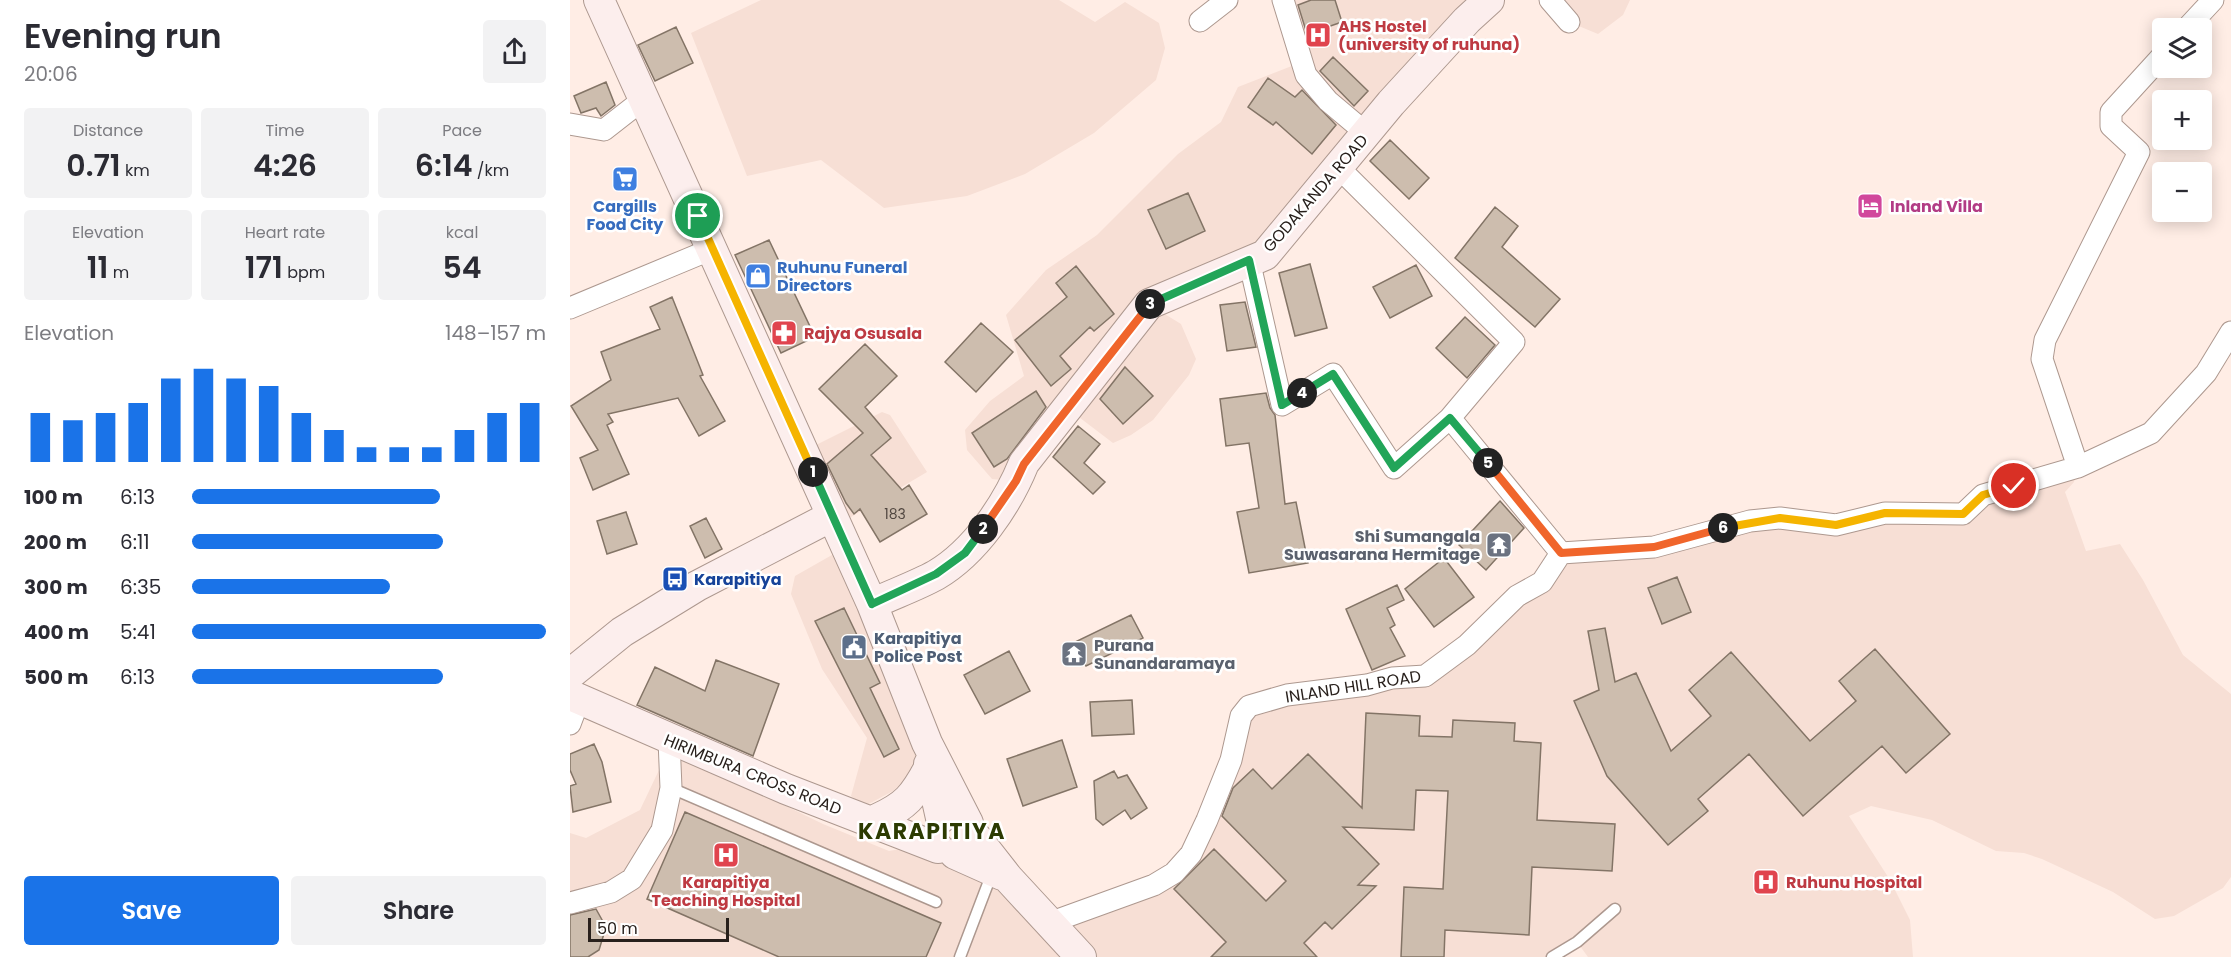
<!DOCTYPE html>
<html lang="en">
<head>
<meta charset="utf-8">
<style>
  body { margin:0; font-family:Poppins,sans-serif; background:#f2f2f3; color:#2b2b33; height:100vh; display:flex; flex-direction:column; font-size:22px; white-space:nowrap }
  * { box-sizing:border-box; margin:0 }
  p { font-size:20px; color:#7c7c81 }
  .icon { flex:none; width:33px; height:33px; fill:none; stroke:currentColor; stroke-width:2; stroke-linecap:round; stroke-linejoin:round }
  .map { position:relative; flex:1; overflow:hidden }
  .sheet { display:flex; flex-direction:column; background:#fff; width:570px }
  .sheet>* { flex:none }
  .controls { position:absolute; left:1582px; top:18px; display:grid; gap:12px }
  .controls a { display:grid; place-items:center; width:60px; height:60px; border-radius:6px; background:#fff; box-shadow:0 3px 15px #0003; font-size:30px }
  .scale { position:absolute; left:18px; bottom:15px; width:141px; box-sizing:border-box; padding-left:6px; border:3px solid #28201c; border-top:0; font-size:16px; line-height:21px; white-space:nowrap; color:#28201c; -webkit-text-stroke:4px #fff; paint-order:stroke }
  .pin { position:absolute; display:grid; place-items:center; width:51px; height:51px; color:#fff; margin:-26px; border:3px solid #fff; border-radius:50%; box-shadow:0 2px 6px #0007 }
  .km { position:absolute; width:30px; height:30px; margin:-15px; border-radius:50%; background:#222; color:#fff; font-size:16px; line-height:30px; text-align:center }
  .round { display:grid; place-items:center; flex:none; width:63px; height:63px; border-radius:6px; background:#f2f2f3 }
  .summary { display:flex; align-items:center; justify-content:space-between; height:102px; padding:0 24px }
  h1 { font-size:33px; font-weight:600; line-height:45px }
  .stats { display:grid; grid-template-columns:repeat(3,1fr); gap:9px; height:102px; padding:6px 24px }
  .stats div { display:grid; align-content:center; border-radius:6px; background:#f2f2f3; text-align:center }
  .stats b { font-size:30px; font-weight:600 }
  .stats small { font-size:16px; font-weight:400 }
  .stats p { font-size:16px }
  .chart { height:168px; padding:12px 24px }
  .chart p { display:flex; justify-content:space-between }
  .chart svg { width:100%; height:108px; margin-top:6px; stroke:#1a73e8; stroke-width:6 }
  .action { display:flex; gap:12px; margin-top:auto; padding:12px 24px }
  .action a { flex:1; height:69px; border-radius:6px; background:#1a73e8; color:#fff; font-size:24px; font-weight:600; line-height:69px; text-align:center }
  .action a+a { background:#f2f2f3; color:#2b2b33 }
  ul { padding:0 24px; list-style:none; font-size:20px }
  li { display:grid; grid-template-columns:96px 72px 1fr; align-items:center; height:45px }
  li i { height:15px; border-radius:8px; background:#1a73e8 }
  main { display:flex; flex:1; min-height:0 }
  .map>svg:first-child { display:block }
  .built { fill:#f7dfd5 }
  .building { fill:#cdbdae; stroke:#837466; stroke-width:1.5 }
  .lines { fill:none; stroke-linecap:round; stroke-linejoin:round }
  .lane-casing { stroke:#ad988f; stroke-width:13 }
  .street-casing { stroke:#ad988f; stroke-width:23 }
  .secondary-casing { stroke:#ad988f; stroke-width:32 }
  .lane { stroke:#fff; stroke-width:10 }
  .street { stroke:#fff; stroke-width:21 }
  .secondary { stroke:#fceeed; stroke-width:30 }
  .split-1-casing { stroke:#fff; stroke-width:12 }
  .split-2-casing { stroke:#fff; stroke-width:12 }
  .split-3-casing { stroke:#fff; stroke-width:12 }
  .split-4-casing { stroke:#fff; stroke-width:12 }
  .split-5-casing { stroke:#fff; stroke-width:12 }
  .split-6-casing { stroke:#fff; stroke-width:12 }
  .split-7-casing { stroke:#fff; stroke-width:12 }
  .split-1 { stroke:#f5b400; stroke-width:8 }
  .split-2 { stroke:#22a559; stroke-width:8 }
  .split-3 { stroke:#f0652b; stroke-width:8 }
  .split-4 { stroke:#22a559; stroke-width:8 }
  .split-5 { stroke:#22a559; stroke-width:8 }
  .split-6 { stroke:#f0652b; stroke-width:8 }
  .split-7 { stroke:#f5b400; stroke-width:8 }
  .labels { text-anchor:middle; stroke-width:5; stroke-linejoin:round; paint-order:stroke }
  .number-label { font-size:14px; fill:#514740 }
  .health-label { font-size:16px; font-weight:bold; fill:#be3a42; stroke:#fff; text-anchor:start }
  .street-label { font-size:16px; fill:#28201c; stroke:#fff }
  .shop-label { font-size:16px; font-weight:bold; fill:#366cbe; stroke:#fff }
  .hotel-label { font-size:16px; font-weight:bold; fill:#b23c85; stroke:#fff; text-anchor:start }
  .worship-label { font-size:16px; font-weight:bold; fill:#5b616d; stroke:#fff; text-anchor:end }
  .transit-label { font-size:16px; font-weight:bold; fill:#164399; stroke:#fff; text-anchor:start }
  .service-label { font-size:16px; font-weight:bold; fill:#4e5e75; stroke:#fff; text-anchor:start }
  .district-label { font-size:22px; font-weight:bold; letter-spacing:1.5px; fill:#2c3b02; stroke:#fff }
</style>
</head>
<body>
<main>
<section class="sheet">
<div class="summary"><div><h1>Evening run</h1><p>20:06</p></div><a class="round"><svg class="icon" aria-label="share" viewBox="0 0 24 24"><path d="M12 15V3M7 8l5-5 5 5M5 13v7h14v-7"/></svg></a></div>
<div class="stats">
<div><p>Distance</p><b>0.71<small> km</small></b></div>
<div><p>Time</p><b>4:26</b></div>
<div><p>Pace</p><b>6:14<small> /km</small></b></div>
</div>
<div class="stats">
<div><p>Elevation</p><b>11<small> m</small></b></div>
<div><p>Heart rate</p><b>171<small> bpm</small></b></div>
<div><p>kcal</p><b>54</b></div>
</div>
<div class="chart"><p><span>Elevation</span>148–157 m</p>
<svg viewBox="0 0 160 44" preserveAspectRatio="none"><path d="M5 44V24M15 44V27M25 44V24M35 44V20M45 44V10M55 44V6M65 44V10M75 44V13M85 44V24M95 44V31M105 44V38M115 44V38M125 44V38M135 44V31M145 44V24M155 44V20"/></svg>
</div>
<ul>
<li><b>100 m</b>6:13<i style="width:70%"></i></li>
<li><b>200 m</b>6:11<i style="width:71%"></i></li>
<li><b>300 m</b>6:35<i style="width:56%"></i></li>
<li><b>400 m</b>5:41<i style="width:100%"></i></li>
<li><b>500 m</b>6:13<i style="width:71%"></i></li>
</ul>
<div class="action"><a>Save</a><a>Share</a></div>
</section>
<div class="map">
<svg width="1661" height="957" viewBox="0 0 1661 957">
  <rect width="100%" height="100%" fill="#ffede5"/>
  <path class="built" d="M 191,0 L 489,0 L 525,22 L 555,2 L 589,23 L 595,48 L 586,80 L 524,133 L 455,174 L 397,196 L 314,208 L 251,160 L 177,176 L 121,33 Z
    M 713,0 L 919,0 L 718,228 L 580,305 L 611,324 L 626,359 L 619,375 L 583,420 L 561,435 L 543,443 L 497,408 L 446,481 L 422,479 L 397,450 L 395,430 L 420,401 L 454,376 L 436,315 L 476,270 L 527,235 L 608,154 L 651,122 L 668,87 L 732,62 Z
    M 980,0 L 1060,0 L 1053,15 L 1028,34 L 999,22 Z
    M 312,412 L 320,415 L 357,472 L 266,526 L 234,451 Z
    M 1508,467 L 1504,482 L 1495,492 L 1516,551 L 1550,544 L 1573,580 L 1613,655 L 1661,694 L 1661,877 L 1653,888 L 1604,916 L 1585,919 L 1543,892 L 1472,859 L 1454,853 L 1426,851 L 1362,820 L 1301,806 L 1279,816 L 1320,880 L 1340,920 L 1343,957 L 1018,957 L 1007,942 L 982,957 L 0,957 L 0,833 L 16,838 L 70,810 L 99,749 L 253,824 L 319,851 L 357,844 L 480,923 L 604,873 L 679,706 L 855,676 L 991,553 L 1145,530 L 1393,514 Z
    M 276,547 L 357,743 L 341,776 L 323,791 L 293,807 L 281,796 L 297,738 L 252,669 L 221,594 L 225,576 Z"/>
  <path class="building" d="M 741,0 L 765,0 L 772,22 L 737,34 L 728,5 Z
    M 106,27 L 123,63 L 85,81 L 68,45 Z
    M 763,57 L 798,91 L 784,106 L 750,71 Z
    M 698,78 L 725,97 L 732,90 L 766,125 L 742,154 L 706,122 L 703,125 L 678,107 Z
    M 36,82 L 45,105 L 31,116 L 26,108 L 11,113 L 4,96 Z
    M 820,140 L 859,178 L 839,199 L 800,161 Z
    M 618,193 L 635,231 L 596,249 L 578,210 Z
    M 925,207 L 948,226 L 932,247 L 990,299 L 965,327 L 885,258 Z
    M 199,240 L 245,337 L 211,353 L 165,255 Z
    M 740,264 L 757,328 L 725,336 L 709,273 Z
    M 846,265 L 862,296 L 820,318 L 803,287 Z
    M 506,266 L 544,314 L 524,331 L 520,327 L 490,356 L 501,369 L 481,386 L 445,340 L 497,297 L 486,283 Z
    M 102,297 L 133,375 L 130,376 L 155,421 L 129,436 L 108,398 L 38,414 L 43,422 L 37,425 L 59,474 L 23,490 L 10,458 L 28,450 L 1,406 L 41,380 L 31,352 L 90,329 L 80,307 Z
    M 675,302 L 686,347 L 657,351 L 650,305 Z
    M 895,317 L 925,345 L 897,378 L 866,348 Z
    M 411,323 L 443,352 L 406,392 L 375,362 Z
    M 295,344 L 327,376 L 295,407 L 321,438 L 301,455 L 332,490 L 339,485 L 357,514 L 310,542 L 290,509 L 284,514 L 276,503 L 257,464 L 293,433 L 249,389 Z
    M 555,367 L 583,396 L 553,424 L 530,399 Z
    M 466,391 L 476,407 L 437,459 L 424,467 L 402,433 Z
    M 696,393 L 700,408 L 705,415 L 715,504 L 726,502 L 738,563 L 679,573 L 667,512 L 689,508 L 679,443 L 656,446 L 650,399 Z
    M 508,426 L 530,444 L 514,463 L 535,482 L 523,494 L 483,457 Z
    M 930,501 L 954,528 L 916,570 L 889,545 Z
    M 56,512 L 67,544 L 37,554 L 27,521 Z
    M 136,518 L 152,549 L 135,558 L 120,526 Z
    M 874,558 L 904,597 L 864,627 L 835,589 Z
    M 1107,577 L 1121,612 L 1092,624 L 1078,588 Z
    M 827,585 L 834,600 L 817,608 L 825,625 L 820,628 L 835,656 L 802,670 L 776,609 Z
    M 274,608 L 310,683 L 300,688 L 329,749 L 314,757 L 245,621 Z
    M 561,615 L 573,638 L 516,666 L 505,642 Z
    M 1035,628 L 1045,682 L 1066,673 L 1101,751 L 1141,716 L 1119,690 L 1161,652 L 1240,741 L 1286,701 L 1269,681 L 1305,649 L 1380,734 L 1336,773 L 1312,746 L 1233,816 L 1179,754 L 1128,799 L 1138,811 L 1098,845 L 1037,776 L 1004,701 L 1029,690 L 1018,631 Z
    M 439,651 L 460,691 L 415,714 L 394,675 Z
    M 146,660 L 209,684 L 183,756 L 67,705 L 85,667 L 135,691 Z
    M 562,700 L 564,734 L 522,736 L 520,702 Z
    M 796,713 L 850,716 L 849,736 L 882,737 L 883,720 L 945,723 L 944,741 L 971,743 L 967,820 L 1045,824 L 1042,871 L 962,867 L 959,935 L 875,930 L 874,957 L 831,957 L 834,887 L 873,889 L 878,791 L 846,790 L 844,830 L 773,827 L 809,864 L 788,885 L 806,886 L 762,929 L 755,922 L 734,943 L 747,957 L 641,957 L 656,942 L 604,889 L 644,849 L 696,901 L 716,881 L 652,816 L 663,788 L 683,769 L 702,789 L 738,754 L 792,808 Z
    M 492,740 L 507,787 L 453,806 L 437,759 Z
    M 24,744 L 32,762 L 41,802 L 3,812 L 0,786 L 6,784 L 0,770 L 0,754 Z
    M 544,771 L 548,778 L 557,775 L 577,808 L 561,819 L 555,810 L 533,825 L 526,819 L 524,781 Z
    M 115,812 L 371,923 L 356,957 L 209,957 L 77,899 Z
    M 26,909 L 36,927 L 29,950 L 18,957 L 0,957 L 0,915 Z"/>
  <g class="lines">
    <defs>
      <path id="lane" d="M 101,788 L 366,902
        M 390,957 L 422,873
        M 982,957 L 1007,942 L 1045,909"/>
      <path id="street" d="M 713,0 L 736,75 L 758,101 L 796,133
        M 980,0 L 999,22
        M 630,21 L 657,0
        M 1617,28 L 1643,0
        M 0,124 L 34,130 L 75,98
        M 769,168 L 944,342 L 880,418 L 991,553
        M 679,260 L 712,405 L 763,374 L 824,468 L 880,418
        M 0,308 L 142,249
        M 1508,467 L 1472,359 L 1475,340 L 1569,152 L 1541,126 L 1541,112 L 1593,55
        M 991,553 L 1084,547 L 1180,521 L 1210,518 L 1266,525 L 1315,513 L 1393,514 L 1413,495 L 1508,467 L 1581,433 L 1636,373 L 1661,332
        M 0,724 L 9,700
        M 0,903 L 41,892 L 62,879 L 92,830 L 101,788 L 99,740
        M 479,923 L 584,885 L 604,873 L 621,854 L 637,820 L 661,760 L 671,716 L 679,706 L 717,695 L 797,685 L 822,678 L 855,676 L 897,645 L 947,596 L 972,582 L 991,553"/>
      <path id="secondary" d="M 29,0 L 302,604 L 357,743 L 398,823
        M 302,604 C 323,594 346,586 366,575 C 405,552 437,505 454,463 L 579,304 L 695,255 L 821,103 L 897,20 L 919,0
        M 0,674 L 52,632 L 127,586 L 262,516
        M 0,695 L 216,789 L 368,848
        M 359,764 L 371,818
        M 307,819 C 336,806 344,796 359,768
        M 402,832 L 438,878 L 511,957
        M 385,854 L 432,875"/>
    </defs>
    <use href="#lane" class="lane-casing"/>
    <use href="#street" class="street-casing"/>
    <use href="#secondary" class="secondary-casing"/>
    <use href="#lane" class="lane"/>
    <use href="#street" class="street"/>
    <use href="#secondary" class="secondary"/>
  </g>
  <g class="lines">
    <defs>
      <path id="split-1" d="M 128,216 L 243,472"/>
      <path id="split-2" d="M 243,472 L 302,604 L 366,574 L 395,553 L 413,529"/>
      <path id="split-3" d="M 413,529 L 446,481 L 454,464 L 580,304"/>
      <path id="split-4" d="M 580,304 L 679,260 L 712,405 L 732,393"/>
      <path id="split-5" d="M 732,393 L 763,374 L 824,468 L 880,418 L 918,463"/>
      <path id="split-6" d="M 918,463 L 991,553 L 1084,547 L 1153,528"/>
      <path id="split-7" d="M 1153,528 L 1210,518 L 1266,525 L 1315,513 L 1393,514 L 1413,495 L 1444,486"/>
    </defs>
    <use href="#split-1" class="split-1-casing"/>
    <use href="#split-2" class="split-2-casing"/>
    <use href="#split-3" class="split-3-casing"/>
    <use href="#split-4" class="split-4-casing"/>
    <use href="#split-5" class="split-5-casing"/>
    <use href="#split-6" class="split-6-casing"/>
    <use href="#split-7" class="split-7-casing"/>
    <use href="#split-1" class="split-1"/>
    <use href="#split-2" class="split-2"/>
    <use href="#split-3" class="split-3"/>
    <use href="#split-4" class="split-4"/>
    <use href="#split-5" class="split-5"/>
    <use href="#split-6" class="split-6"/>
    <use href="#split-7" class="split-7"/>
  </g>
  <defs>
    <symbol id="hospital-square" viewBox="-11 -11 22 22"><rect x="-9" y="-9" width="18" height="18" rx="4" fill="#e0444e" stroke="#fff"/><path d="M-5-5h3v3.5h4V-5h3V5h-3V1.5h-4V5h-3Z" fill="#fff"/></symbol>
    <symbol id="supermarket-square" viewBox="-11 -11 22 22"><rect x="-9" y="-9" width="18" height="18" rx="4" fill="#3f7fe0" stroke="#fff"/><path d="M-6-5.5h2.5l.6 2H6L4.5 2H-2.5L-4.4-4H-6ZM-1.5 3.2a1.3 1.3 0 1 0 .1 0ZM3 3.2a1.3 1.3 0 1 0 .1 0Z" fill="#fff"/></symbol>
    <symbol id="hotel-square" viewBox="-11 -11 22 22"><rect x="-9" y="-9" width="18" height="18" rx="4" fill="#d1479c" stroke="#fff"/><path d="M-6-4.5h1.5V1H6V5H4.5V3h-9V5H-6ZM-4 0a1.8 1.8 0 1 1 3.6 0ZM.5 0V-2.5h3Q6-2.5 6 0Z" fill="#fff"/></symbol>
    <symbol id="shop-square" viewBox="-11 -11 22 22"><rect x="-9" y="-9" width="18" height="18" rx="4" fill="#3f7fe0" stroke="#fff"/><path d="M-5-2.5h2.3a2.7 3.5 0 0 1 5.4 0H5L5.5 6h-11ZM-1.5-2.5h3a1.5 2.3 0 0 0-3 0Z" fill="#fff"/></symbol>
    <symbol id="pharmacy-square" viewBox="-11 -11 22 22"><rect x="-9" y="-9" width="18" height="18" rx="4" fill="#e0444e" stroke="#fff"/><path d="M-2-6h4v4h4v4h-4v4h-4v-4h-4v-4h4Z" fill="#fff"/></symbol>
    <symbol id="temple-square" viewBox="-11 -11 22 22"><rect x="-9" y="-9" width="18" height="18" rx="4" fill="#6b7280" stroke="#fff"/><path d="M0-6L5-2H3V0L6.5 2.5H4V6H1.5V3h-3V6H-4V2.5H-6.5L-3 0V-2H-5Z" fill="#fff"/></symbol>
    <symbol id="bus-square" viewBox="-11 -11 22 22"><rect x="-9" y="-9" width="18" height="18" rx="4" fill="#1a4fb4" stroke="#fff"/><path d="M-5-6H5V4H4V6H2V4H-2V6H-4V4H-5ZM-3.5-4V0h7V-4ZM-3.5 1.2v1.5H-2V1.2ZM2 1.2v1.5H3.5V1.2Z" fill="#fff"/></symbol>
    <symbol id="civic-square" viewBox="-11 -11 22 22"><rect x="-9" y="-9" width="18" height="18" rx="4" fill="#5c6f8a" stroke="#fff"/><path d="M-.6-6.5H3V-4.5H.6V-3L4-1V1h2V6H-6V1h2V-1L-.6-3ZM-1.2 2.5V6h2.4V2.5Z" fill="#fff"/></symbol>
  </defs>
  <g fill-rule="evenodd">
    <use href="#hospital-square" x="733" y="20" width="30" height="30"/>
    <use href="#supermarket-square" x="40" y="164" width="30" height="30"/>
    <use href="#hotel-square" x="1285" y="191" width="30" height="30"/>
    <use href="#shop-square" x="173" y="261" width="30" height="30"/>
    <use href="#pharmacy-square" x="199" y="318" width="30" height="30"/>
    <use href="#temple-square" x="914" y="530" width="30" height="30"/>
    <use href="#bus-square" x="90" y="564" width="30" height="30"/>
    <use href="#civic-square" x="269" y="632" width="30" height="30"/>
    <use href="#temple-square" x="489" y="639" width="30" height="30"/>
    <use href="#hospital-square" x="141" y="840" width="30" height="30"/>
    <use href="#hospital-square" x="1181" y="867" width="30" height="30"/>
  </g>
  <g class="labels">
    <g class="number-label">
      <text x="325" y="519">183</text>
    </g>
    <g class="health-label">
      <text x="768" y="32">AHS Hostel<tspan x="768" dy="18">(university of ruhuna)</tspan></text>
      <text x="234" y="339">Rajya Osusala</text>
      <text x="156" y="888" text-anchor="middle">Karapitiya<tspan x="156" dy="18">Teaching Hospital</tspan></text>
      <text x="1216" y="888">Ruhunu Hospital</text>
    </g>
    <g class="street-label">
      <text transform="translate(745 193) rotate(-49)" y="6">GODAKANDA ROAD</text>
      <text transform="translate(783 686) rotate(-9)" y="6">INLAND HILL ROAD</text>
      <text transform="translate(183 774) rotate(22)" y="6">HIRIMBURA CROSS ROAD</text>
    </g>
    <g class="shop-label">
      <text x="55" y="212">Cargills<tspan x="55" dy="18">Food City</tspan></text>
      <text x="207" y="273" text-anchor="start">Ruhunu Funeral<tspan x="207" dy="18">Directors</tspan></text>
    </g>
    <g class="hotel-label">
      <text x="1320" y="212">Inland Villa</text>
    </g>
    <g class="worship-label">
      <text x="910" y="542">Shi Sumangala<tspan x="910" dy="18">Suwasarana Hermitage</tspan></text>
      <text x="524" y="651" text-anchor="start">Purana<tspan x="524" dy="18">Sunandaramaya</tspan></text>
    </g>
    <g class="transit-label">
      <text x="124" y="585">Karapitiya</text>
    </g>
    <g class="service-label">
      <text x="304" y="644">Karapitiya<tspan x="304" dy="18">Police Post</tspan></text>
    </g>
    <g class="district-label">
      <text x="362" y="839">KARAPITIYA</text>
    </g>
  </g>
</svg>
<div class="controls">
<a><svg class="icon" aria-label="layers" viewBox="0 0 24 24"><path d="M12 4l9 5-9 5-9-5zM3 14l9 5 9-5"/></svg></a>
<a>+</a>
<a>−</a>
</div>
<div class="scale">50 m</div>
<div class="pin" style="left:128px;top:216px;background:#1e9e55"><svg class="icon" aria-label="arrive" viewBox="0 0 24 24"><path d="M6 21V4h12l-3 4 3 4H6"/></svg></div>
<div class="pin" style="left:1444px;top:486px;background:#d93025"><svg class="icon" aria-label="check" viewBox="0 0 24 24"><path d="M5 12l5 5 9-10"/></svg></div>
<b class="km" style="left:243px;top:472px">1</b>
<b class="km" style="left:413px;top:529px">2</b>
<b class="km" style="left:580px;top:304px">3</b>
<b class="km" style="left:732px;top:393px">4</b>
<b class="km" style="left:918px;top:463px">5</b>
<b class="km" style="left:1153px;top:528px">6</b>
</div>
</main>
</body>
</html>
